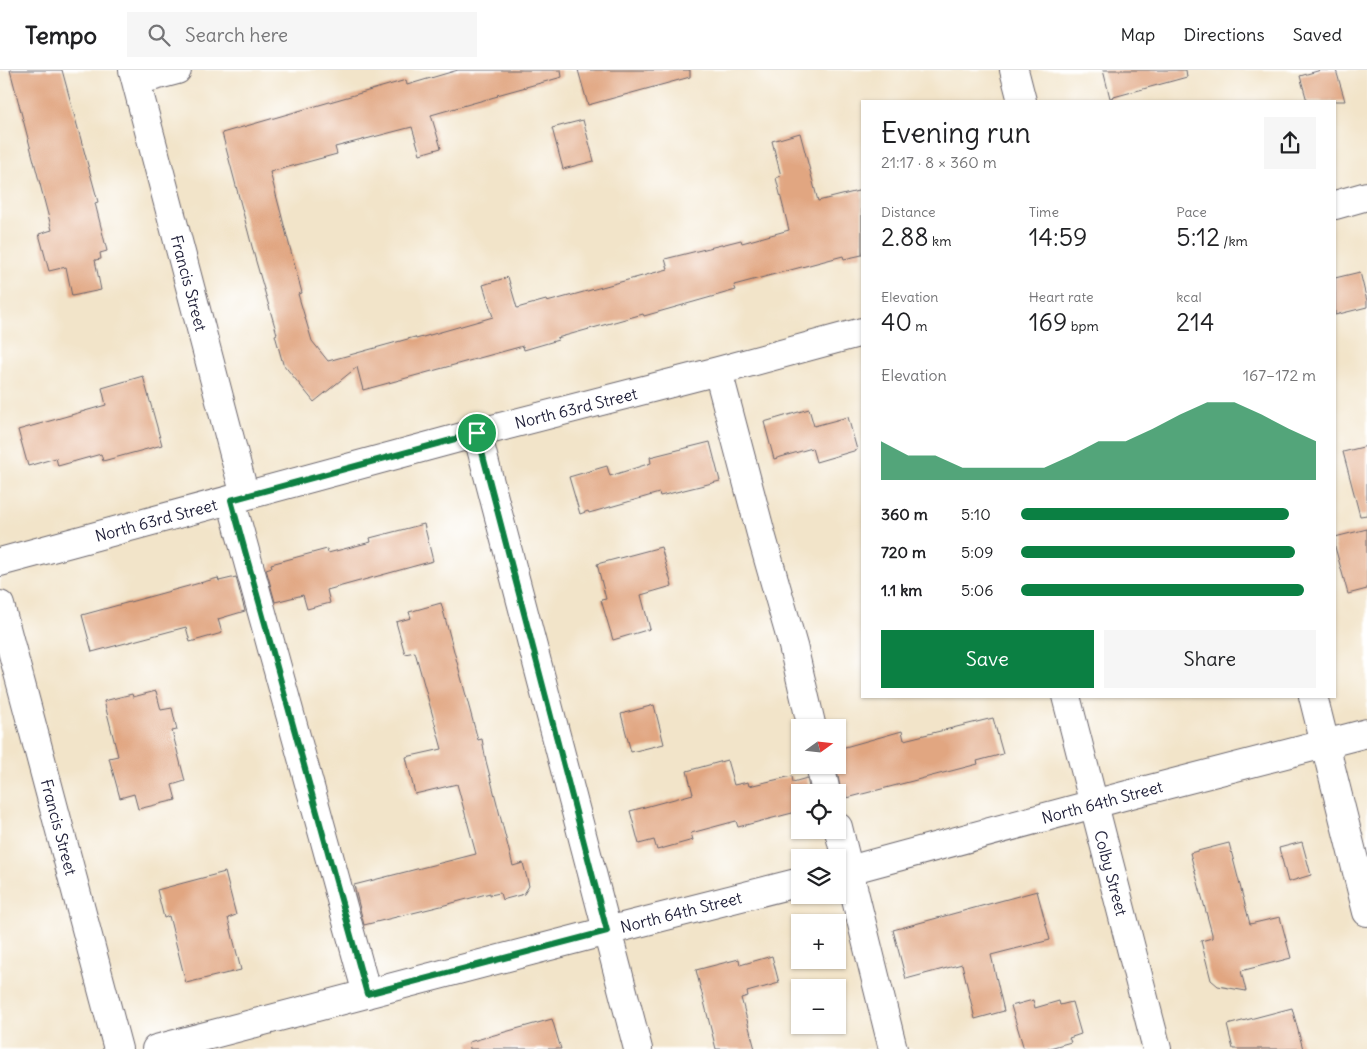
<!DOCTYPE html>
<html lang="en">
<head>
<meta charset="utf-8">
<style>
  body { margin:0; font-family:Delius,sans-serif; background:#f6f6f6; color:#202124; height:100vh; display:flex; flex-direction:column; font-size:19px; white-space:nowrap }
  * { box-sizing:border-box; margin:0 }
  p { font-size:16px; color:#757577 }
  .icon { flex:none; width:28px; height:28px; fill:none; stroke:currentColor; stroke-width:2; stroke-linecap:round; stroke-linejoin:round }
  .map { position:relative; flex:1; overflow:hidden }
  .panel { position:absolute; left:861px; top:30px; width:475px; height:598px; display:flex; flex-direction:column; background:#fff; border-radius:0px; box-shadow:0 1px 4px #0004 }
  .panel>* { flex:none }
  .needle { width:32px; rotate:75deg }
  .tools { position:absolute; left:791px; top:649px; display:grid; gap:10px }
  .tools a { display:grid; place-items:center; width:55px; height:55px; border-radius:0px; background:#fff; box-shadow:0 1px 4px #0004; font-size:25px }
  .pin { position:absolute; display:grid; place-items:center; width:42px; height:42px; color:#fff; margin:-21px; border:2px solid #fff; border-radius:50%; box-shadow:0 1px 5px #0007 }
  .round { display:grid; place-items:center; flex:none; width:52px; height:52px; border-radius:0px; background:#f6f6f6 }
  .overview { display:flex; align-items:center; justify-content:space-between; height:85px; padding:0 20px }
  h1 { font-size:28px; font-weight:600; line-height:38px }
  .figures { display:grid; grid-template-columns:repeat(3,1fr); gap:8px; height:85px; padding:5px 20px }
  .figures div { display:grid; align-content:center }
  .figures b { font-size:25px; font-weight:600 }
  .figures small { font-size:14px; font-weight:400 }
  .figures p { font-size:14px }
  .chart { height:140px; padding:10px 20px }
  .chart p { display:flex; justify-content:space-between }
  .chart svg { width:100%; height:90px; margin-top:5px; fill:#0b8043; opacity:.7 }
  .primary-button { display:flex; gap:10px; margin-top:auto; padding:10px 20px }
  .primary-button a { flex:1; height:58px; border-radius:0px; background:#0b8043; color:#fff; font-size:20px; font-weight:600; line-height:58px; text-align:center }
  .primary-button a+a { background:#f6f6f6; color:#202124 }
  ul { padding:0 20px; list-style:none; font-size:16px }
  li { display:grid; grid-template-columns:80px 60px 1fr; align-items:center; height:38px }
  li i { height:12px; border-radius:6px; background:#0b8043 }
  header { display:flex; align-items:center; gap:30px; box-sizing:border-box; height:70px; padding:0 25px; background:#fff; border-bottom:1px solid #e0e0e0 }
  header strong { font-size:24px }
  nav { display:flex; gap:28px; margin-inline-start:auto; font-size:18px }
  .search { width:350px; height:45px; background:#f6f6f6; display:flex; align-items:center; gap:12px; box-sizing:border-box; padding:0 18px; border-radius:0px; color:#757577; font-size:19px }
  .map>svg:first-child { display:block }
  .building { fill:#e1a681 }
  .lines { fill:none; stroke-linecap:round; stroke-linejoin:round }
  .minor-casing { stroke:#6b666d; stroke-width:30 }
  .minor { stroke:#fff; stroke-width:28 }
  .route-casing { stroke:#fff; stroke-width:10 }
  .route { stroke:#0b8043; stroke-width:6 }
  .labels { text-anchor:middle; stroke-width:5; stroke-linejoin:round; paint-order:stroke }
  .street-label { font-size:16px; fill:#22223b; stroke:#fff }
</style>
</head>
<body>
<header>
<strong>Tempo</strong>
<div class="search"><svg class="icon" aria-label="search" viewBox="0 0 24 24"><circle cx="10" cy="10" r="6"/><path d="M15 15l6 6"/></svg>Search here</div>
<nav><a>Map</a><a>Directions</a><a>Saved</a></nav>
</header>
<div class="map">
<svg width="1367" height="979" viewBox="0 0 1367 979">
  <rect width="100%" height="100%" fill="#fff"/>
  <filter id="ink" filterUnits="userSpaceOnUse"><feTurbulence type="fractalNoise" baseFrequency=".02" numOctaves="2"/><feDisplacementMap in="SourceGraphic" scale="10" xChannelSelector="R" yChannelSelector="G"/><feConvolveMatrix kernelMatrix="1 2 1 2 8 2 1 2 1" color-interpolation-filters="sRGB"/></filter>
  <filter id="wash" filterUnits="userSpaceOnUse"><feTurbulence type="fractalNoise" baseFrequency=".0096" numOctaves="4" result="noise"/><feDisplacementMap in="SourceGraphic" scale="20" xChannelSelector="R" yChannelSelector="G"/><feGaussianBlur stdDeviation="1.12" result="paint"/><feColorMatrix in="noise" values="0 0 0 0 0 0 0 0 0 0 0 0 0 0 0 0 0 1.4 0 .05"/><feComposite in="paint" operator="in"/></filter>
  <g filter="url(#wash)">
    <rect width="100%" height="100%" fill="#f2e4c9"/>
    <g id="blocks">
      <path class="building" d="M 10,0 L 62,0 L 98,132 L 95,133 L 107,181 L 100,183 L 101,189 L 95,190 L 101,220 L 72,226 L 66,197 L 49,201 L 39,164 L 52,160 Z
        M 458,0 L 561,0 L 562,7 L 497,25 L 498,26 L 431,45 L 441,78 L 420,84 L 412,57 L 335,77 L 337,84 L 270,102 L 302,223 L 298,224 L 312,271 L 328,291 L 415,267 L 416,269 L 493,247 L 483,215 L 508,207 L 517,238 L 546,230 L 547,232 L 668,199 L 665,189 L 741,170 L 742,173 L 789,160 L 776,108 L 781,106 L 772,71 L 800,63 L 818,131 L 862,120 L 862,185 L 844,189 L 843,186 L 734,215 L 736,220 L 644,246 L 643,244 L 557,268 L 558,270 L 524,280 L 523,276 L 363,320 L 357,297 L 314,332 L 283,294 L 275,265 L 277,264 L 255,188 L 222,63 L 406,10 L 407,15 Z
        M 578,0 L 690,0 L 690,7 L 588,35 Z
        M 1103,0 L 1186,0 L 1187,7 L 1110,28 Z
        M 1321,0 L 1336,0 L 1345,31 L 1307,31 L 1300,6 Z
        M 583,50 L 594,91 L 563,99 L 552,58 Z
        M 1360,202 L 1367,231 L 1367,237 L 1335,245 L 1335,208 Z
        M 143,306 L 162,375 L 103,391 L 101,384 L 58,396 L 56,388 L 28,396 L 18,360 L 106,335 L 102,318 Z
        M 809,339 L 814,356 L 848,347 L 857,380 L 816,392 L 812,378 L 774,389 L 764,352 Z
        M 710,372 L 720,411 L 660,426 L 659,423 L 589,443 L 588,441 L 580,444 L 569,407 L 607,396 L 610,406 L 651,393 L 650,387 Z
        M 1367,376 L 1367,445 L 1360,446 L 1343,382 Z
        M 424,454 L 433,491 L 327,520 L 330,533 L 307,539 L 303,525 L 275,532 L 266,499 L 272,497 L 271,494 L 327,479 L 328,483 L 371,472 L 370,468 Z
        M 1367,459 L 1367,519 L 1348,524 L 1335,477 L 1335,467 Z
        M 661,477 L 672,516 L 641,525 L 650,559 L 613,570 L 601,530 L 606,529 L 597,494 Z
        M 236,507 L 245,541 L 218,549 L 222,563 L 190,572 L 186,557 L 92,582 L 82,545 L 218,508 L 219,511 Z
        M 441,533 L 478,670 L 482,669 L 486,691 L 513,796 L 523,793 L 529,816 L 524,824 L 502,830 L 500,823 L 490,825 L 490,823 L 441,836 L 364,855 L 354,815 L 476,784 L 457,714 L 415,724 L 406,687 L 442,679 L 415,582 L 405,584 L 396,552 L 411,548 L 409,542 Z
        M 156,621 L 161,640 L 172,638 L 177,660 L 172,661 L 185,711 L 172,715 L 176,730 L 138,739 L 134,724 L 120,728 L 109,688 L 118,686 L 104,631 L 132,624 L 133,627 Z
        M 654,635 L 664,674 L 631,682 L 621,644 Z
        M 993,648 L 1003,684 L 977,691 L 978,694 L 847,728 L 845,722 L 841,722 L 837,701 L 838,679 L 902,661 L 904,670 Z
        M 727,690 L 734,715 L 748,712 L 749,716 L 792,706 L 793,712 L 807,708 L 810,722 L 800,722 L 800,741 L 738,757 L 736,751 L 691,763 L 693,770 L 657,780 L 654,770 L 639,774 L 630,741 L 693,724 L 687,701 Z
        M 1302,772 L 1311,805 L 1288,812 L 1279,778 Z
        M 1229,773 L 1250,854 L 1280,847 L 1291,888 L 1241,901 L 1246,921 L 1218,916 L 1211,910 L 1201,871 L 1212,868 L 1212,864 L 1190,783 Z
        M 225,802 L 236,845 L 228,848 L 241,900 L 186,913 L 169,846 L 164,848 L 157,820 Z
        M 1037,821 L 1050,870 L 991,885 L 1004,941 L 975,949 L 962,894 L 906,909 L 893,860 Z
        M 772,886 L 779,913 L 747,922 L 748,926 L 741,928 L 755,979 L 716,979 L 696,900 L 739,889 L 740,895 Z
        M 1033,930 L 1035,938 L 1059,931 L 1060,935 L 1072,932 L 1081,964 L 1069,968 L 1071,972 L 1046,979 L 1024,979 L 1011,936 Z
        M 1292,938 L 1303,979 L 1233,979 L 1227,955 Z
        M 552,949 L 561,979 L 470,979 L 469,972 Z"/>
    </g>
  </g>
  <g filter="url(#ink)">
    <use href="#blocks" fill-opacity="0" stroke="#6b666d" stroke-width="1"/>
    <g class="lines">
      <defs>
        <path id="minor" d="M 133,0 L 245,426
          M 1014,0 L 1022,31
          M 136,11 L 177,0
          M 1335,135 L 1367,126
          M 718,301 L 761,464 L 793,576 L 812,658
          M 477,363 L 638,979
          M 231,430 L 367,924
          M 0,492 L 477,363 L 718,301 L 862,262
          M 0,535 L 118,979
          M 1066,626 L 1157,979
          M 1313,626 L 1367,842
          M 820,695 L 826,722
          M 838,757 L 893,979
          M 838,803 L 1131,724 L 1367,663
          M 156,979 L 607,861 L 800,812"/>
      </defs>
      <use href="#minor" class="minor-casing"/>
      <use href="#minor" class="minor"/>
    </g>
  </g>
  <g class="lines" filter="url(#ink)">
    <defs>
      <path id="route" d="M 477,363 L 607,861 L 367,924 L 231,430 Z"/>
    </defs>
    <use href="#route" class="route-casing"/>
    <use href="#route" class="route"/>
  </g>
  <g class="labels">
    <g class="street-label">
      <text transform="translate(189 213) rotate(75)" y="6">Francis Street</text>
      <text transform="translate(576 338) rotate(-14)" y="6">North 63rd Street</text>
      <text transform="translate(156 450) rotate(-15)" y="6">North 63rd Street</text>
      <text transform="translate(1102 732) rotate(-15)" y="6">North 64th Street</text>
      <text transform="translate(59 757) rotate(75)" y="6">Francis Street</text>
      <text transform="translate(1111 803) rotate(75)" y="6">Colby Street</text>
      <text transform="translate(681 842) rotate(-14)" y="6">North 64th Street</text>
    </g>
  </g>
</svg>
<div class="tools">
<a><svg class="needle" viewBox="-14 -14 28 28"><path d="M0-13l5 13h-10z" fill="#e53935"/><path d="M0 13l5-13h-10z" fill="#757577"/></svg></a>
<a><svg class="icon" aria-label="locate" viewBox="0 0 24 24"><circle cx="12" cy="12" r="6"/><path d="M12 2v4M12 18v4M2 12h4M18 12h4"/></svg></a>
<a><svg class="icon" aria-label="layers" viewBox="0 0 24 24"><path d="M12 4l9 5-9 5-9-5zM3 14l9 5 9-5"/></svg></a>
<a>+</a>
<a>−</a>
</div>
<div class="pin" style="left:477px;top:363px;background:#1e9e55"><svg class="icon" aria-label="arrive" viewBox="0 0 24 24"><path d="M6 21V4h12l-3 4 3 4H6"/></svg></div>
<section class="panel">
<div class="overview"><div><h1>Evening run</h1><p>21:17 · 8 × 360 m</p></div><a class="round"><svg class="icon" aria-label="share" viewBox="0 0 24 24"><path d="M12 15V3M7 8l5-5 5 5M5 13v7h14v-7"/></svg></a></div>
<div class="figures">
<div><p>Distance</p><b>2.88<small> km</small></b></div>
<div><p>Time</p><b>14:59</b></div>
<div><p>Pace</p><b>5:12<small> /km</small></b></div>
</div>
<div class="figures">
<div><p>Elevation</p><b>40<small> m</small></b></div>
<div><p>Heart rate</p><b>169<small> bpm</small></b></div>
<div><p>kcal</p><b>214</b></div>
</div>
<div class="chart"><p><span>Elevation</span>167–172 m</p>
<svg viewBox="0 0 160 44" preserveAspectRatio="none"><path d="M0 44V25L10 32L20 32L30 38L40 38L50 38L60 38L70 32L80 25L90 25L100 19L110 12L120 6L130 6L140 12L150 19L160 25V44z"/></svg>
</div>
<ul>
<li><b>360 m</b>5:10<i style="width:91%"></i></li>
<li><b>720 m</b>5:09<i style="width:93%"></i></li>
<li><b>1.1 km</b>5:06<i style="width:96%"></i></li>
</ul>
<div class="primary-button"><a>Save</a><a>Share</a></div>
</section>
</div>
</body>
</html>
